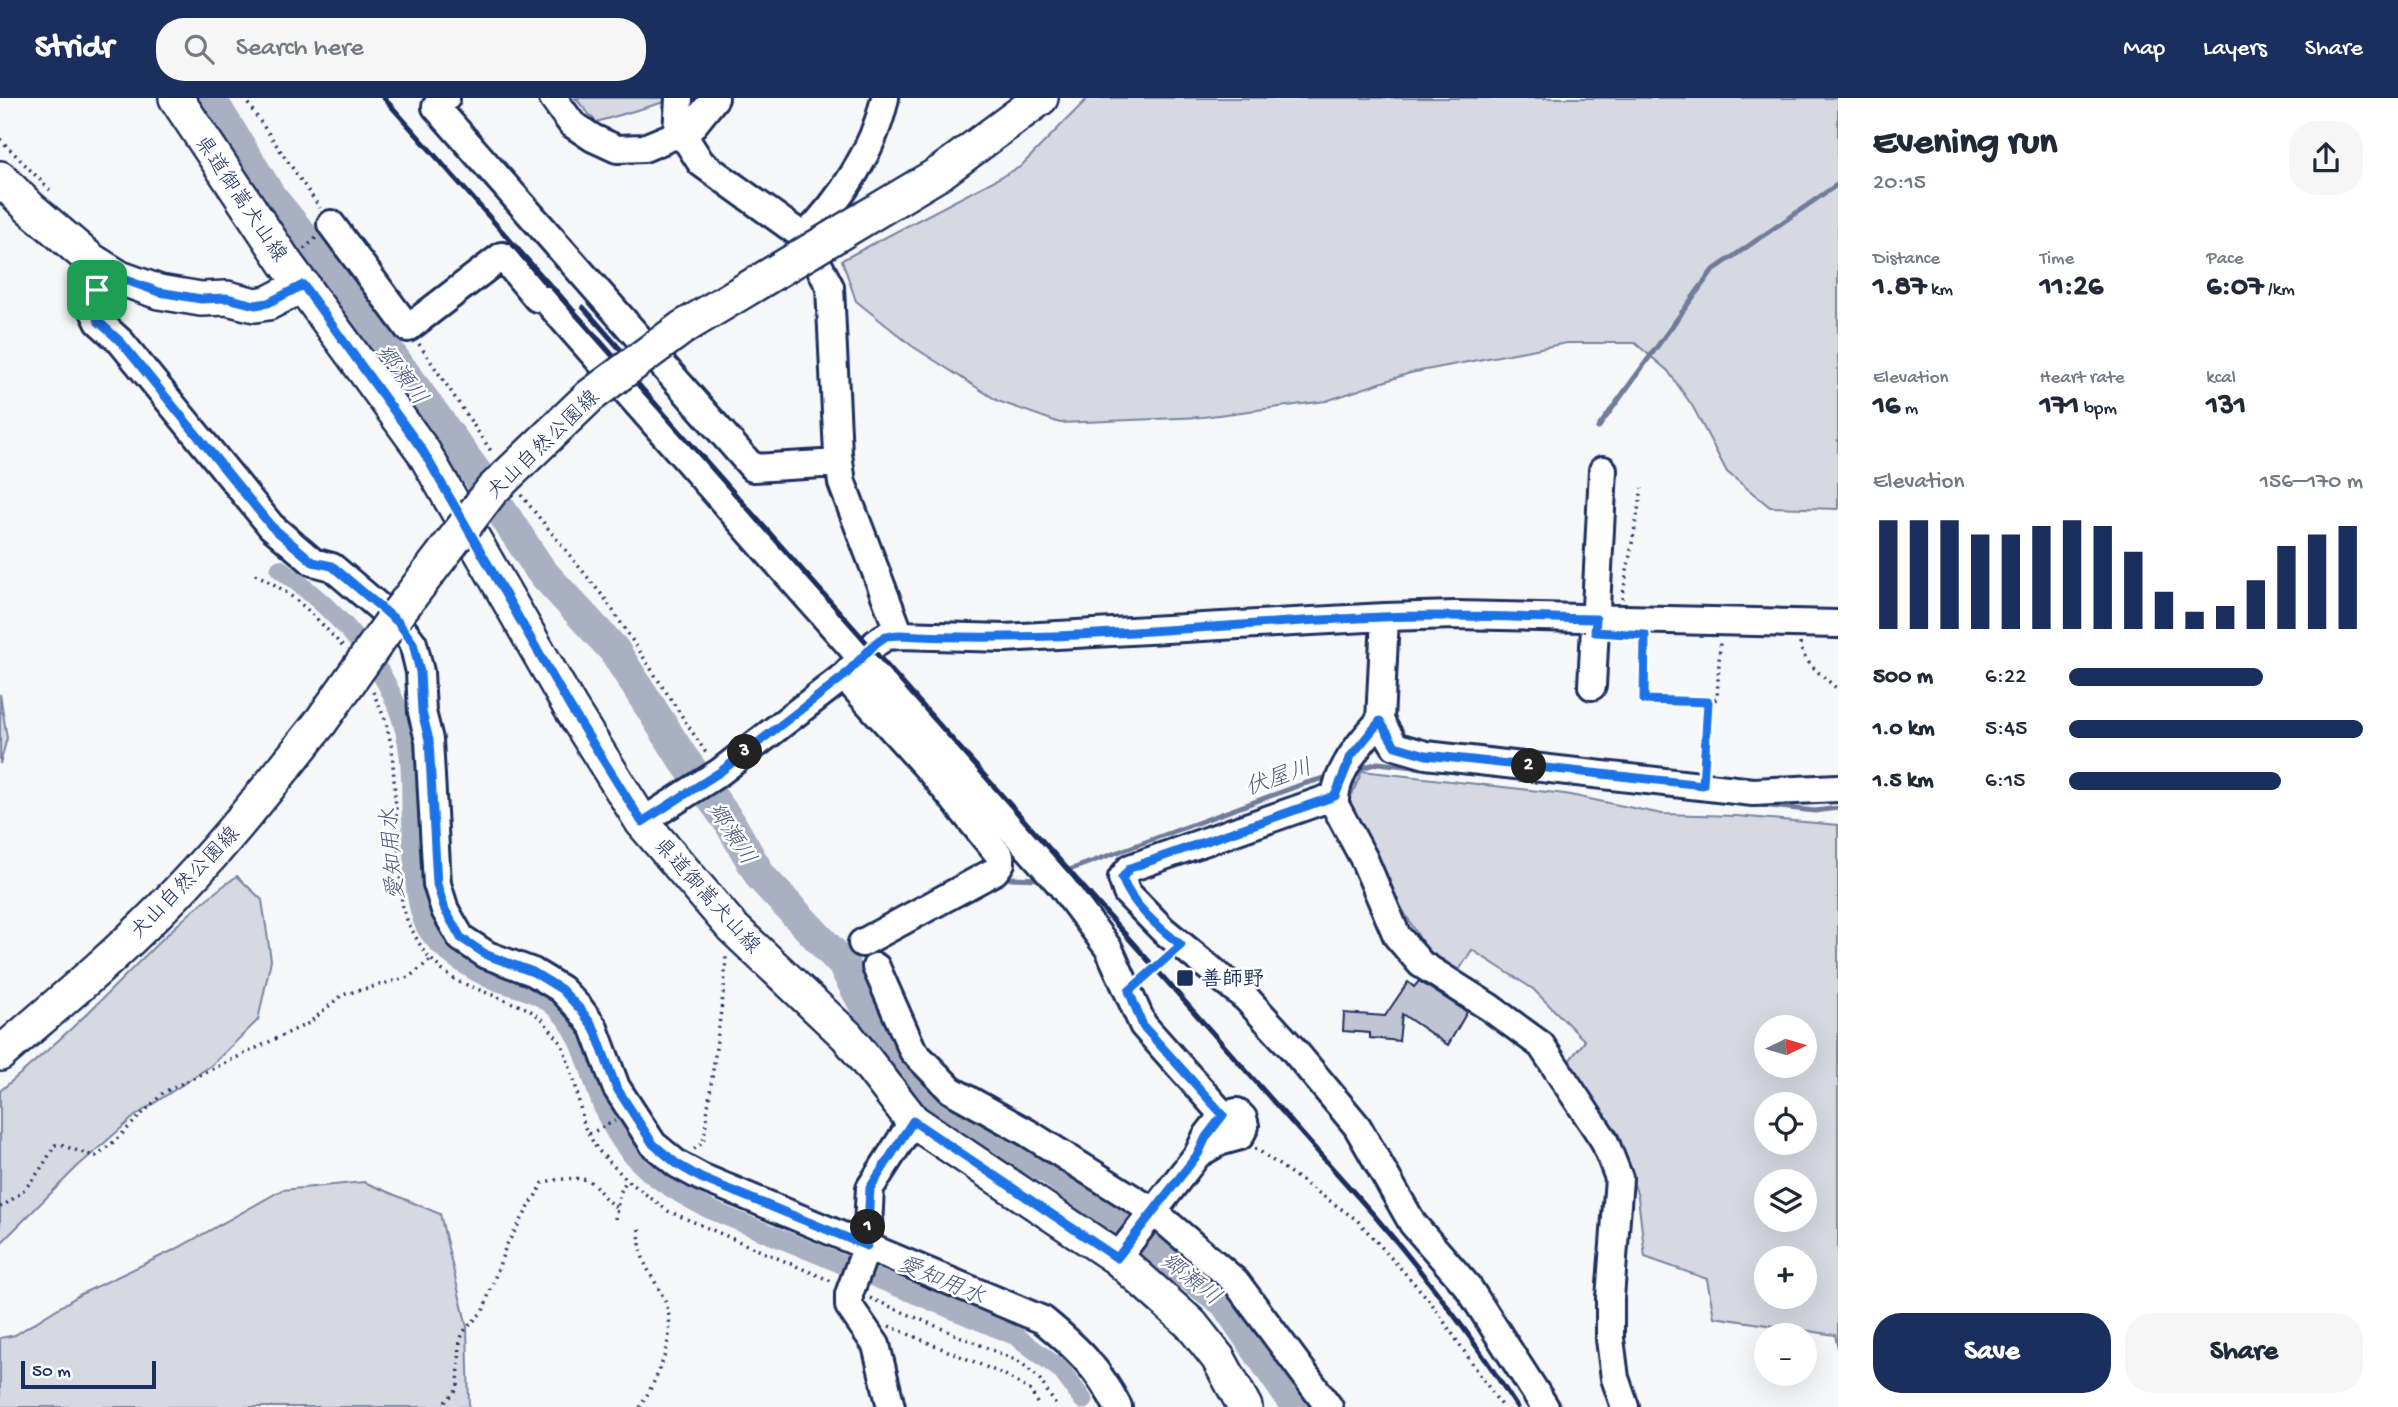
<!DOCTYPE html>
<html lang="en">
<head>
<meta charset="utf-8">
<style>
  body { margin:0; font-family:"Gochi Hand","Klee One",sans-serif; background:#f6f6f7; color:#1f2937; height:100vh; display:flex; flex-direction:column; font-size:26px; white-space:nowrap }
  * { box-sizing:border-box; margin:0 }
  p { font-size:23px; color:#747a83 }
  .icon { flex:none; width:38px; height:38px; fill:none; stroke:currentColor; stroke-width:2; stroke-linecap:round; stroke-linejoin:round }
  .map { position:relative; flex:1; overflow:hidden }
  .panel { display:flex; flex-direction:column; background:#fff; width:560px }
  .panel>* { flex:none }
  .needle { width:46px; rotate:85deg }
  .tools { position:absolute; left:1754px; top:917px; display:grid; gap:14px }
  .tools a { display:grid; place-items:center; width:63px; height:63px; border-radius:50%; background:#fff; box-shadow:0 7px 28px #0002; font-size:35px }
  .scale { position:absolute; left:21px; bottom:18px; width:135px; box-sizing:border-box; padding-left:7px; border:4px solid #1b2f5e; border-top:0; font-size:19px; line-height:24px; white-space:nowrap; color:#1b2f5e; -webkit-text-stroke:5px #fff; paint-order:stroke }
  .pin { position:absolute; display:grid; place-items:center; width:60px; height:60px; color:#fff; margin:-30px; border-radius:14px; box-shadow:0 4px 10px #0006 }
  .km { position:absolute; width:35px; height:35px; margin:-18px; border-radius:50%; background:#222; color:#fff; font-size:19px; line-height:35px; text-align:center }
  .round { display:grid; place-items:center; flex:none; width:74px; height:74px; border-radius:28px; background:#f6f6f7 }
  .headline { display:flex; align-items:center; justify-content:space-between; height:119px; padding:0 35px }
  h1 { font-size:38px; font-weight:800; line-height:52px }
  .figures { display:grid; grid-template-columns:repeat(3,1fr); gap:10px; height:119px; padding:7px 35px }
  .figures div { display:grid; align-content:center }
  .figures b { font-size:30px; font-weight:800 }
  .figures small { font-size:19px; font-weight:400 }
  .figures p { font-size:19px }
  .chart { height:196px; padding:14px 35px }
  .chart p { display:flex; justify-content:space-between }
  .chart svg { width:100%; height:126px; margin-top:7px; stroke:#1b2f5e; stroke-width:6 }
  .primary-button { display:flex; gap:14px; margin-top:auto; padding:14px 35px }
  .primary-button a { flex:1; height:80px; border-radius:28px; background:#1b2f5e; color:#fff; font-size:28px; font-weight:800; line-height:80px; text-align:center }
  .primary-button a+a { background:#f6f6f7; color:#1f2937 }
  ul { padding:0 35px; list-style:none; font-size:23px }
  li { display:grid; grid-template-columns:112px 84px 1fr; align-items:center; height:52px }
  li i { height:18px; border-radius:9px; background:#1b2f5e }
  header { display:flex; align-items:center; gap:42px; box-sizing:border-box; height:98px; padding:0 35px; background:#1b2f5e; color:#fff }
  header strong { font-size:33px }
  nav { display:flex; gap:38px; margin-inline-start:auto; font-size:24px }
  .search { width:490px; height:63px; background:#f6f6f7; display:flex; align-items:center; gap:18px; box-sizing:border-box; padding:0 24px; border-radius:28px; color:#747a83; font-size:26px }
  main { display:flex; flex:1; min-height:0 }
  .map>svg:first-child { display:block }
  .green { fill:#d6d9e2; stroke:#7884a0; stroke-width:2; fill-rule:evenodd }
  .lines { fill:none; stroke-linecap:round; stroke-linejoin:round }
  .stream { stroke:#707c99; stroke-width:5 }
  .canal { stroke:#a9b0c1; stroke-width:19 }
  .river { stroke:#a9b0c1; stroke-width:32 }
  .building { fill:#c0c4d3; stroke:#1b2f5e; stroke-width:2 }
  .minor-casing { stroke:#1b2f5e; stroke-width:32 }
  .major-casing { stroke:#1b2f5e; stroke-width:38 }
  .path { stroke:#1b2f5e; stroke-width:3.5; stroke-dasharray:2 5; stroke-linecap:butt }
  .minor { stroke:#fff; stroke-width:26 }
  .major { stroke:#fff; stroke-width:33 }
  .rail { stroke:#1b2f5e; stroke-width:5 }
  .major-bridge-casing { stroke:#1b2f5e; stroke-width:38; stroke-linecap:butt }
  .major-bridge { stroke:#fff; stroke-width:33 }
  .route-casing { stroke:#fff; stroke-width:14 }
  .route { stroke:#1a73e8; stroke-width:9 }
  .poi-dot { fill:#1b2f5e; stroke:#fff; stroke-width:2.5 }
  .labels { text-anchor:middle; stroke-width:5; stroke-linejoin:round; paint-order:stroke }
  .street-label { font-size:21px; fill:#1b2f5e; stroke:#fff }
  .poi-label { font-size:21px; font-weight:bold; fill:#1b2f5e; stroke:#fff; text-anchor:start }
  .water-label { font-size:23px; font-style:italic; fill:#4d5c81; stroke:#fff }
</style>
</head>
<body>
<header>
<strong>Stridr</strong>
<div class="search"><svg class="icon" aria-label="search" viewBox="0 0 24 24"><circle cx="10" cy="10" r="6"/><path d="M15 15l6 6"/></svg>Search here</div>
<nav><a>Map</a><a>Layers</a><a>Share</a></nav>
</header>
<main>
<div class="map">
<svg width="1838" height="1309" viewBox="0 0 1838 1309">
  <rect width="100%" height="100%" fill="#f6f7f9"/>
  <filter id="ink" filterUnits="userSpaceOnUse"><feTurbulence type="fractalNoise" baseFrequency=".0143" numOctaves="2"/><feDisplacementMap in="SourceGraphic" scale="14" xChannelSelector="R" yChannelSelector="G"/><feConvolveMatrix kernelMatrix="1 2 1 2 8 2 1 2 1" color-interpolation-filters="sRGB"/></filter>
  <g filter="url(#ink)">
    <path class="green" d="M 575,0 L 678,0 L 596,24 Z
      M 1088,0 L 1838,0 L 1838,411 L 1770,409 L 1727,374 L 1693,309 L 1668,273 L 1635,245 L 1567,245 L 1410,275 L 1326,303 L 1203,319 L 1060,325 L 998,303 L 912,248 L 856,203 L 842,162 L 1020,69 Z
      M 0,596 L 7,640 L 0,666 Z
      M 1362,673 L 1565,696 L 1662,716 L 1736,718 L 1838,727 L 1838,1250 L 1835,1237 L 1714,1219 L 1707,1181 L 1645,1159 L 1638,1099 L 1619,1037 L 1568,964 L 1585,943 L 1533,891 L 1472,852 L 1459,872 L 1426,851 L 1378,770 L 1349,703 ZM 1766,929 L 1804,929 L 1804,968 L 1766,968 ZM 1766,1006 L 1804,1006 L 1804,1045 L 1766,1045 ZM 1766,1083 L 1804,1083 L 1804,1122 L 1766,1122 ZM 1766,1160 L 1804,1160 L 1804,1199 L 1766,1199 Z
      M 237,778 L 262,802 L 271,862 L 258,922 L 212,967 L 135,1018 L 77,1069 L 0,1146 L 0,993 C 36,963 70,933 103,900 C 146,857 187,813 237,778 Z
      M 364,1084 L 440,1116 L 467,1229 L 469,1309 L 0,1309 L 0,1240 L 15,1237 L 81,1196 L 178,1150 L 282,1092 Z"/>
    <g class="lines">
      <path class="stream" d="M 1598,330 L 1712,173 L 1838,86
        M 1355,672 L 1378,665 L 1664,697
        M 1751,706 L 1815,713 L 1838,710
        M 1061,775 L 1303,686 L 1332,678
        M 1000,783 L 1007,780 L 1042,781
        M 843,866 L 864,855"/>
      <path class="canal" d="M 280,471 C 342,516 400,578 409,657 C 411,675 411,693 411,710 C 413,747 411,786 422,821 C 430,846 464,869 488,880 C 509,889 532,891 551,906 C 586,933 589,982 607,1019 C 630,1067 664,1089 711,1112 L 1016,1238 L 1061,1272 L 1083,1302"/>
      <path class="river" d="M 210,0 L 270,98 L 326,167 L 477,376 L 541,473 L 614,552 L 682,659 L 730,725 L 761,779 L 843,866 L 895,964 L 945,1013 L 1051,1072 L 1225,1204 L 1297,1309"/>
    </g>
    <path class="building" d="M 1419,883 L 1467,914 L 1448,947 L 1402,916 L 1399,943 L 1370,940 L 1370,935 L 1343,933 L 1344,915 L 1385,918 L 1408,884 L 1414,889 Z"/>
    <g class="lines">
      <defs>
        <path id="minor" d="M 446,0 L 436,9 L 753,370 L 839,365
          M 553,0 L 572,26 L 593,40 L 617,51 L 644,50 L 690,31 L 715,0
          M 677,37 L 687,43 L 701,65 L 804,139 L 830,189 L 838,356 L 842,385 L 900,537
          M 677,37 L 679,0
          M 331,126 L 408,230 L 502,158 L 537,200 L 546,202 L 1061,787 L 1109,851 L 1143,927 L 1223,1017
          M 804,139 C 841,102 874,52 885,0
          M 107,173 L 91,207 L 99,224 L 121,244 L 271,428 L 313,464 L 332,469 L 398,525 L 413,545 L 420,574 L 422,614 L 429,642 L 437,786 L 445,812 L 461,840 L 487,857 L 533,874 L 561,891 L 580,911 L 594,930 L 616,989 L 653,1046 L 677,1066 L 701,1079 L 1043,1222 C 1076,1249 1098,1270 1118,1309
          M 1385,519 L 1380,623 L 1395,648 L 1426,657 L 1753,694 L 1838,690
          M 844,578 L 932,675 L 1000,758 L 1001,765 L 995,773 L 862,845
          M 1592,588 L 1603,372
          M 1380,623 C 1361,643 1333,677 1335,707 L 1364,761 L 1397,838 L 1421,866 L 1489,909 L 1541,947 L 1604,1042 L 1619,1080 L 1610,1200 L 1610,1241 L 1615,1280 L 1625,1309
          M 1335,698 L 1130,770 L 1122,780 L 1127,795 L 1163,832 L 1246,900 L 1292,950 L 1357,1028 L 1413,1126 L 1468,1189 L 1545,1309
          M 642,724 L 720,674 L 844,578 L 876,545 L 886,538 L 900,537 L 1005,540 L 1385,519 L 1456,517 L 1838,526
          M 876,869 L 913,953 L 951,992 L 1028,1035 L 1154,1114 L 1236,1184 L 1329,1309
          M 1117,1160 L 1198,1056 L 1206,1039 L 1223,1017 L 1237,1014 L 1243,1020 L 1245,1028 L 1240,1038 L 1219,1044 L 1198,1056
          M 891,1309 L 876,1247 L 849,1208 L 849,1196 L 867,1148 L 870,1090 L 913,1023"/>
        <path id="major" d="M 176,0 L 285,164 L 423,353 L 570,609 L 642,724 L 732,829 L 847,938 L 913,1023 L 1117,1160 L 1191,1226 L 1218,1260 L 1245,1309
          M 940,75 L 1041,0
          M 0,80 L 30,110 L 91,162 L 120,180 L 159,194 L 201,201 L 227,200 L 255,207 L 268,205 L 303,187
          M 0,956 C 54,909 109,864 159,813 C 218,754 268,690 320,625"/>
      </defs>
      <use href="#minor" class="minor-casing"/>
      <use href="#major" class="major-casing"/>
      <path class="path" d="M 244,0 L 320,110
        M 0,41 L 50,92
        M 304,151 L 316,140
        M 419,246 L 493,356
        M 521,397 L 606,502 L 708,658
        M 255,476 C 294,495 315,518 344,550
        M 1622,501 L 1642,390
        M 1645,543 L 1644,602 L 1708,604 L 1704,667
        M 1800,545 C 1802,566 1825,578 1838,592
        M 373,594 L 385,621 L 392,650 L 402,806 L 408,825 L 424,854 L 443,873 L 457,883 L 528,911 L 542,921 L 562,946 L 575,985 L 584,1028 L 597,1051 L 627,1082 L 668,1113 L 831,1183
        M 1708,604 L 1717,601 L 1720,545
        M 1146,878 L 1166,860
        M 589,1036 L 615,1023
        M 1255,1050 L 1357,1122 L 1430,1203 L 1502,1309
        M 694,1051 L 703,1045 L 705,1032 L 724,890 L 726,859
        M 0,1109 C 27,1095 40,1073 55,1047 C 65,1046 81,1056 96,1058 L 116,1042 L 164,994 L 309,925 L 342,897 L 409,879 L 432,861
        M 615,1121 L 620,1095 L 626,1083
        M 639,1131 C 640,1168 649,1170 664,1201 C 680,1234 658,1280 640,1309
        M 870,1200 L 1020,1264 L 1039,1280 L 1057,1309
        M 889,1228 L 1005,1277 L 1031,1293 L 1039,1309
        M 440,1309 L 455,1294 L 458,1288 L 460,1242 L 464,1233 L 483,1213 L 506,1148 L 543,1085 C 550,1082 557,1082 565,1081 C 602,1077 592,1094 617,1110"/>
      <use href="#minor" class="minor"/>
      <use href="#major" class="major"/>
      <path class="rail" d="M 384,0 L 1373,1116 C 1427,1178 1473,1240 1517,1309
        M 583,209 L 634,267"/>
      <defs>
        <path id="major-bridge" d="M 320,625 L 397,516 L 492,392 L 590,298 L 682,230 L 940,75"/>
      </defs>
      <use href="#major-bridge" class="major-bridge-casing"/>
      <use href="#major-bridge" class="major-bridge"/>
    </g>
  </g>
  <g class="lines" filter="url(#ink)">
    <defs>
      <path id="route" d="M 107,173 L 120,180 L 159,194 L 201,201 L 227,200 L 255,207 L 268,205 L 303,187 L 423,353 L 570,609 L 642,724 L 720,674 L 844,578 L 876,545 L 886,538 L 900,537 C 1061,546 1223,525 1383,519 C 1454,516 1525,520 1596,521 L 1595,534 L 1645,537 L 1644,602 L 1708,604 L 1703,687 L 1426,657 L 1395,648 L 1380,623 L 1351,658 L 1335,698 L 1130,770 L 1122,780 C 1132,807 1158,829 1181,847 L 1129,893 L 1143,928 L 1223,1017 L 1206,1039 L 1198,1056 L 1117,1160 L 913,1023 L 870,1090 L 867,1148 L 701,1080 L 677,1066 L 653,1046 L 616,989 L 594,930 L 580,911 L 561,891 L 533,874 L 487,857 L 461,840 L 445,812 L 437,786 L 429,642 L 422,614 L 420,574 L 413,545 L 398,524 L 332,468 L 313,464 L 271,428 L 121,244 L 99,224 L 91,207 Z"/>
    </defs>
    <use href="#route" class="route-casing"/>
    <use href="#route" class="route"/>
  </g>
  <rect class="poi-dot" x="1176" y="871" width="18" height="18" rx="3.5"/>
  <g class="labels">
    <g class="street-label">
      <text transform="translate(242 100) rotate(56)" y="7">県道御嵩犬山線</text>
      <text transform="translate(542 346) rotate(-44)" y="7">犬山自然公園線</text>
      <text transform="translate(184 784) rotate(-46)" y="7">犬山自然公園線</text>
      <text transform="translate(708 797) rotate(48)" y="7">県道御嵩犬山線</text>
    </g>
    <g class="poi-label">
      <text x="1201" y="887">善師野</text>
    </g>
    <g class="water-label">
      <text transform="translate(403 276) rotate(53)" y="8">郷瀬川</text>
      <text transform="translate(1278 678) rotate(-19)" y="8">伏屋川</text>
      <text transform="translate(733 735) rotate(57)" y="8">郷瀬川</text>
      <text transform="translate(391 756) rotate(-95)" y="8">愛知用水</text>
      <text transform="translate(1192 1180) rotate(38)" y="8">郷瀬川</text>
      <text transform="translate(942 1181) rotate(23)" y="8">愛知用水</text>
    </g>
  </g>
</svg>
<div class="tools">
<a><svg class="needle" viewBox="-14 -14 28 28"><path d="M0-13l5 13h-10z" fill="#e53935"/><path d="M0 13l5-13h-10z" fill="#747a83"/></svg></a>
<a><svg class="icon" aria-label="locate" viewBox="0 0 24 24"><circle cx="12" cy="12" r="6"/><path d="M12 2v4M12 18v4M2 12h4M18 12h4"/></svg></a>
<a><svg class="icon" aria-label="layers" viewBox="0 0 24 24"><path d="M12 4l9 5-9 5-9-5zM3 14l9 5 9-5"/></svg></a>
<a>+</a>
<a>−</a>
</div>
<div class="scale">50 m</div>
<div class="pin" style="left:97px;top:192px;background:#1e9e55"><svg class="icon" aria-label="arrive" viewBox="0 0 24 24"><path d="M6 21V4h12l-3 4 3 4H6"/></svg></div>
<b class="km" style="left:868px;top:1129px">1</b>
<b class="km" style="left:1529px;top:668px">2</b>
<b class="km" style="left:745px;top:654px">3</b>
</div>
<section class="panel">
<div class="headline"><div><h1>Evening run</h1><p>20:15</p></div><a class="round"><svg class="icon" aria-label="share" viewBox="0 0 24 24"><path d="M12 15V3M7 8l5-5 5 5M5 13v7h14v-7"/></svg></a></div>
<div class="figures">
<div><p>Distance</p><b>1.87<small> km</small></b></div>
<div><p>Time</p><b>11:26</b></div>
<div><p>Pace</p><b>6:07<small> /km</small></b></div>
</div>
<div class="figures">
<div><p>Elevation</p><b>16<small> m</small></b></div>
<div><p>Heart rate</p><b>171<small> bpm</small></b></div>
<div><p>kcal</p><b>131</b></div>
</div>
<div class="chart"><p><span>Elevation</span>156–170 m</p>
<svg viewBox="0 0 160 44" preserveAspectRatio="none"><path d="M5 44V6M15 44V6M25 44V6M35 44V11M45 44V11M55 44V8M65 44V6M75 44V8M85 44V17M95 44V31M105 44V38M115 44V36M125 44V27M135 44V15M145 44V11M155 44V8"/></svg>
</div>
<ul>
<li><b>500 m</b>6:22<i style="width:66%"></i></li>
<li><b>1.0 km</b>5:45<i style="width:100%"></i></li>
<li><b>1.5 km</b>6:15<i style="width:72%"></i></li>
</ul>
<div class="primary-button"><a>Save</a><a>Share</a></div>
</section>
</main>
</body>
</html>
